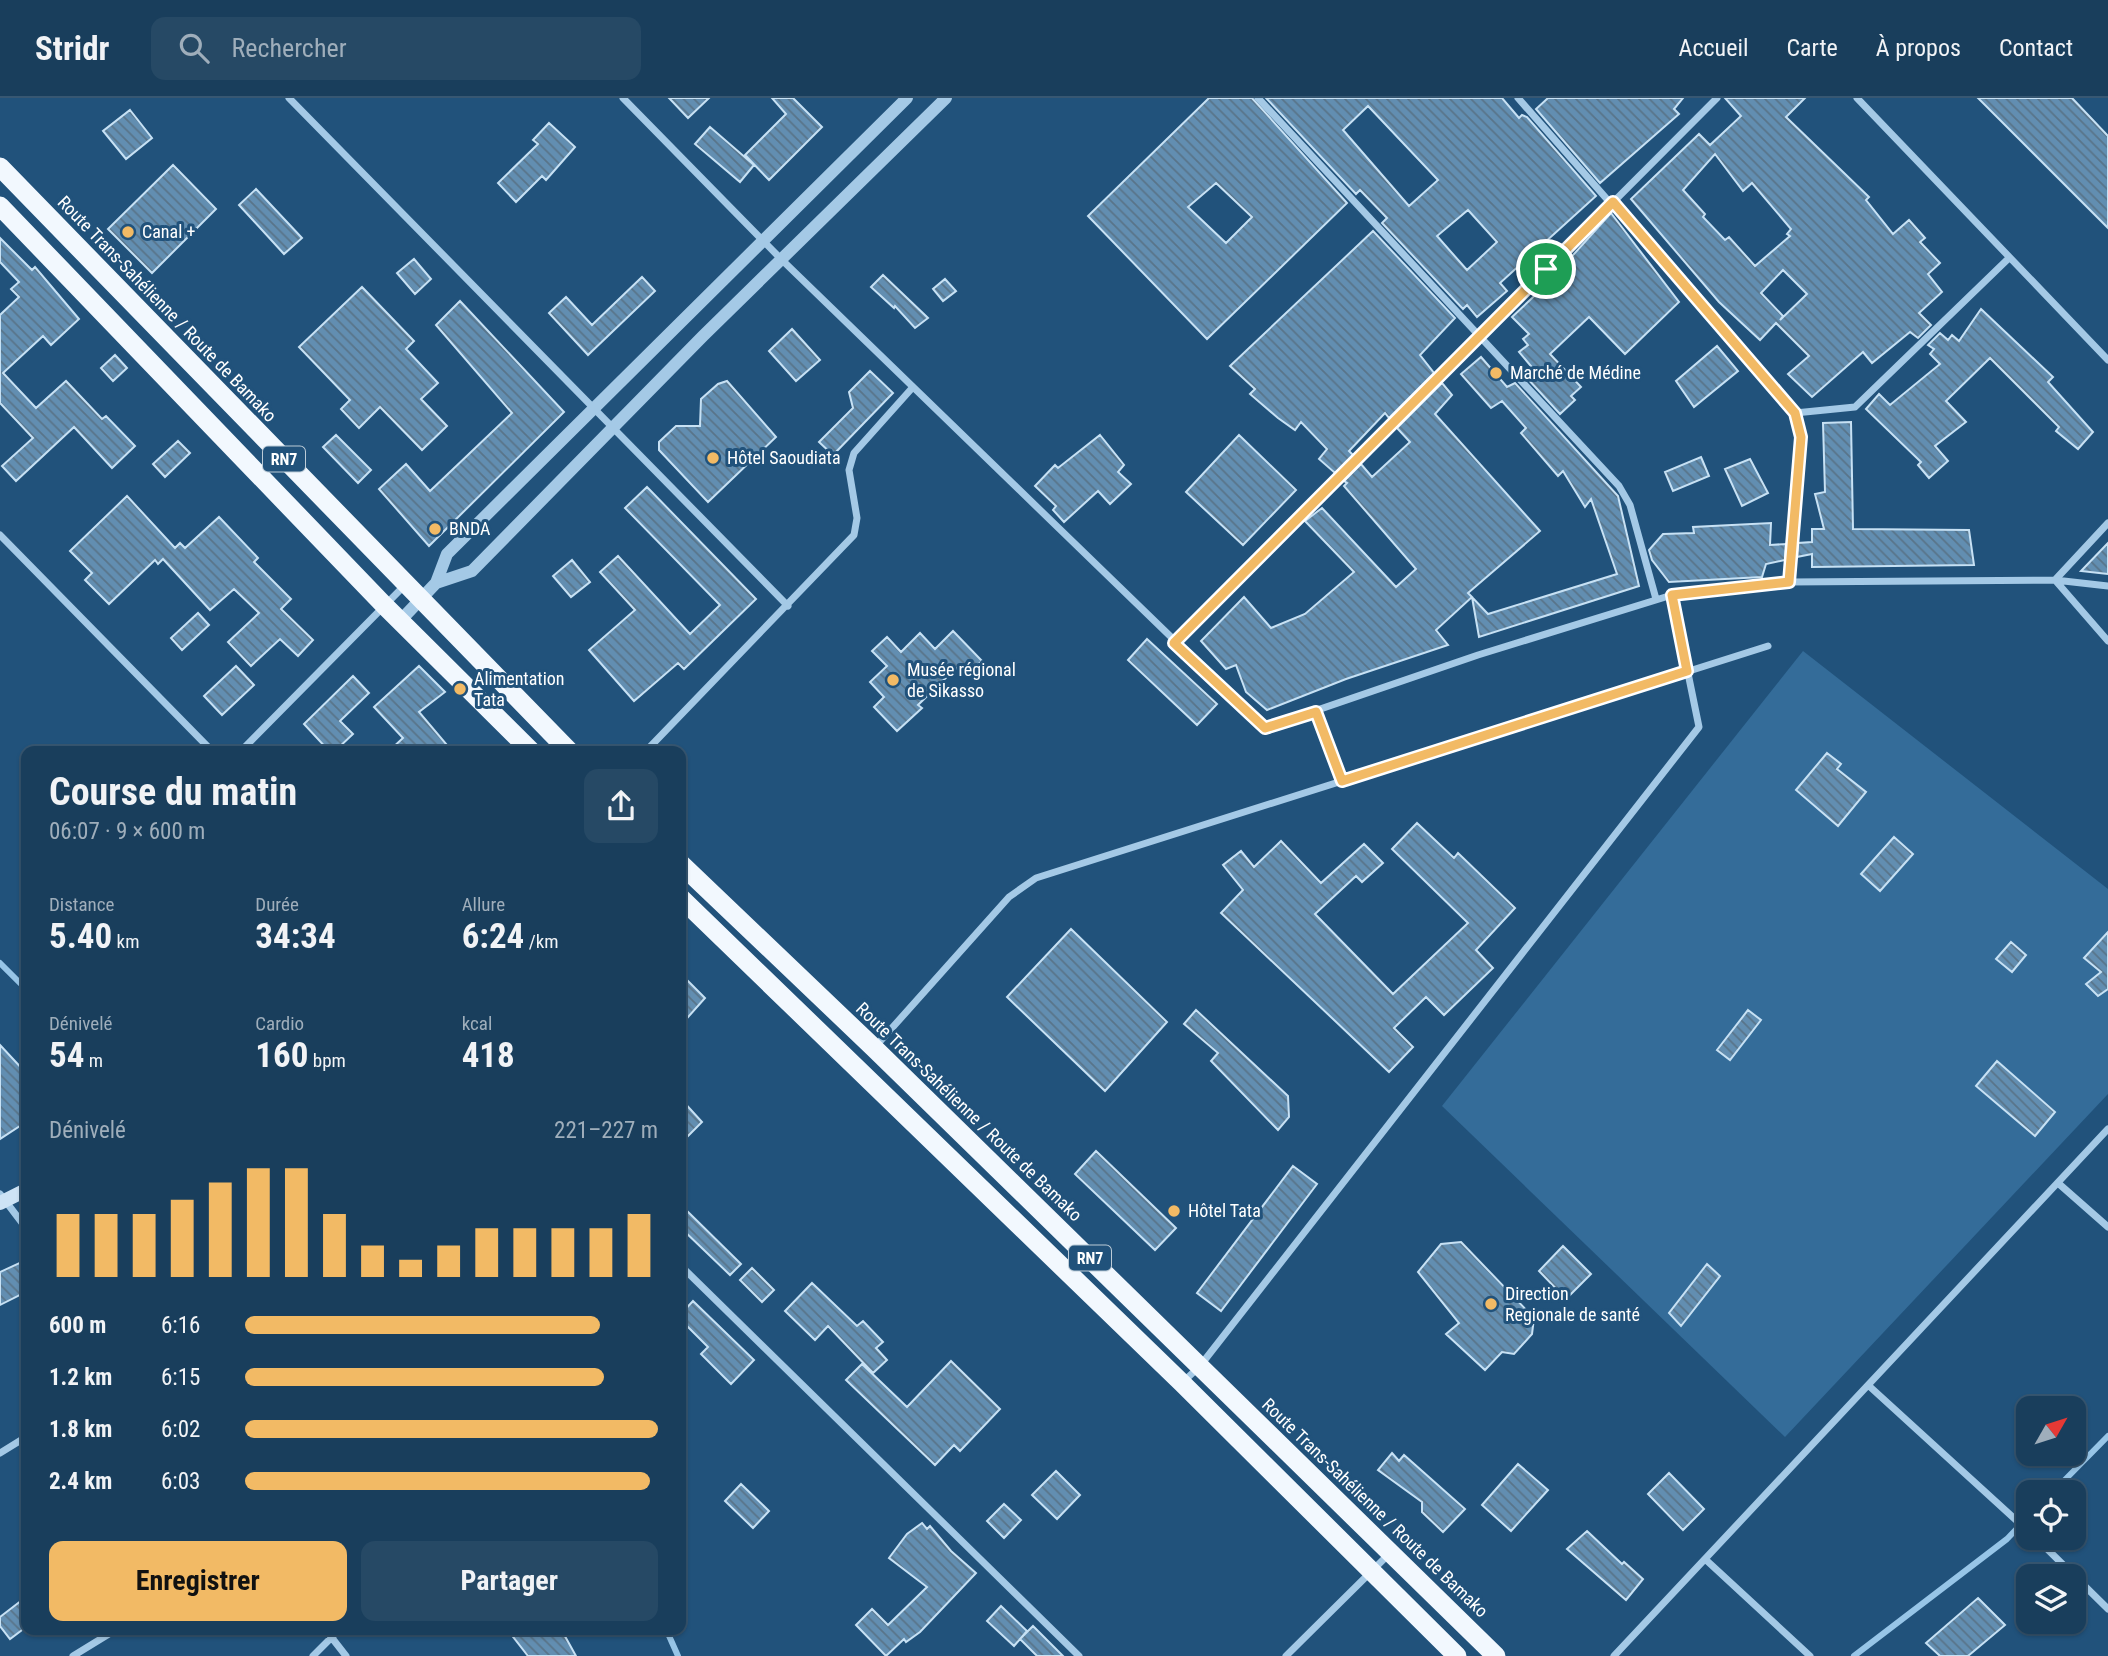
<!DOCTYPE html>
<html lang="fr">
<head>
<meta charset="utf-8">
<style>
  body { margin:0; font-family:"Roboto Condensed",sans-serif; background:#264965; color:#f1f3f6; height:100vh; display:flex; flex-direction:column; font-size:26px; white-space:nowrap }
  * { box-sizing:border-box; margin:0 }
  p { font-size:23px; color:#9faebb }
  .icon { flex:none; width:38px; height:38px; fill:none; stroke:currentColor; stroke-width:2; stroke-linecap:round; stroke-linejoin:round }
  .map { position:relative; flex:1; overflow:hidden }
  .details { position:absolute; left:21px; top:648px; width:665px; height:889px; display:flex; flex-direction:column; background:#193e5c; border-radius:14px; box-shadow:0 2px 5px #0004,0 0 0 2px #375772 }
  .details>* { flex:none }
  .needle { width:46px; rotate:51deg }
  .buttons { position:absolute; left:2016px; top:1298px; display:grid; gap:14px }
  .buttons a { display:grid; place-items:center; width:70px; height:70px; border-radius:14px; background:#193e5c; box-shadow:0 2px 5px #0004,0 0 0 2px #375772; font-size:35px }
  .pin { position:absolute; display:grid; place-items:center; width:60px; height:60px; color:#fff; margin:-30px; border:4px solid #fff; border-radius:50%; box-shadow:0 2px 7px #0007 }
  .round { display:grid; place-items:center; flex:none; width:74px; height:74px; border-radius:14px; background:#264965 }
  .summary { display:flex; align-items:center; justify-content:space-between; height:119px; padding:0 28px }
  h1 { font-size:38px; font-weight:700; line-height:52px }
  .stats { display:grid; grid-template-columns:repeat(3,1fr); gap:10px; height:119px; padding:7px 28px }
  .stats div { display:grid; align-content:center }
  .stats b { font-size:35px; font-weight:700 }
  .stats small { font-size:19px; font-weight:400 }
  .stats p { font-size:19px }
  .chart { height:196px; padding:14px 28px }
  .chart p { display:flex; justify-content:space-between }
  .chart svg { width:100%; height:126px; margin-top:7px; stroke:#f2ba65; stroke-width:6 }
  .cta { display:flex; gap:14px; margin-top:auto; padding:14px 28px }
  .cta a { flex:1; height:80px; border-radius:14px; background:#f2ba65; color:#111; font-size:28px; font-weight:700; line-height:80px; text-align:center }
  .cta a+a { background:#264965; color:#f1f3f6 }
  ul { padding:0 28px; list-style:none; font-size:23px }
  li { display:grid; grid-template-columns:112px 84px 1fr; align-items:center; height:52px }
  li i { height:18px; border-radius:9px; background:#f2ba65 }
  header { display:flex; align-items:center; gap:42px; box-sizing:border-box; height:98px; padding:0 35px; background:#193e5c; border-bottom:2px solid #375772 }
  header strong { font-size:33px }
  nav { display:flex; gap:38px; margin-inline-start:auto; font-size:24px }
  .search { width:490px; height:63px; background:#264965; display:flex; align-items:center; gap:18px; box-sizing:border-box; padding:0 24px; border-radius:14px; color:#9faebb; font-size:26px }
  .map>svg:first-child { display:block }
  .park { fill:#346c99 }
  .lines { fill:none; stroke-linecap:round; stroke-linejoin:round }
  .stream { stroke:#97c5e7; stroke-width:6 }
  .building { fill:url(#building-back-hatch); stroke:#c7e1f4; stroke-width:2; fill-rule:evenodd }
  .minor { stroke:#a4c9e6; stroke-width:7 }
  .tertiary { stroke:#a4c9e6; stroke-width:12 }
  .secondary { stroke:#cde3f5; stroke-width:14 }
  .trunk { stroke:#f2f8fe; stroke-width:19 }
  .route-casing { stroke:#fff; stroke-width:14 }
  .route { stroke:#f2ba65; stroke-width:9 }
  .poi-dot { fill:#f2ba65; stroke:#21527b; stroke-width:2.5 }
  .labels { text-anchor:middle; stroke-width:6; stroke-linejoin:round; paint-order:stroke }
  .shield { fill:#21527b; stroke:#bccbd7; stroke-width:2 }
  .shield-label { font-size:16px; font-weight:bold; fill:#fff }
  .poi-label { font-size:18px; fill:#fff; stroke:#21527b; text-anchor:start }
  .street-label { font-size:18px; fill:#fff; stroke:#21527b }
</style>
</head>
<body>
<header>
<strong>Stridr</strong>
<div class="search"><svg class="icon" aria-label="search" viewBox="0 0 24 24"><circle cx="10" cy="10" r="6"/><path d="M15 15l6 6"/></svg>Rechercher</div>
<nav><a>Accueil</a><a>Carte</a><a>À propos</a><a>Contact</a></nav>
</header>
<div class="map">
<svg width="2108" height="1558" viewBox="0 0 2108 1558">
  <defs>
    <pattern id="building-back-hatch" width="6" height="6" patternUnits="userSpaceOnUse" patternTransform="scale(1.75)"><rect width="6" height="6" fill="#628eb1"/><path d="M-1 5l2 2M0 0l6 6M5-1l2 2" fill="none" stroke="#597489"/></pattern>
  </defs>
  <rect width="100%" height="100%" fill="#21527b"/>
  <path class="park" d="M 1803,553 L 2108,791 L 2108,996 L 1785,1339 L 1442,1008 Z"/>
  <g class="lines">
    <path class="stream" d="M 0,865 L 26,891
      M 2052,1395 L 2108,1338
      M 666,1531 L 678,1558
      M 1854,1558 L 2007,1441 L 2028,1419"/>
  </g>
  <path class="building" d="M 669,0 L 709,0 L 688,20 Z
    M 772,0 L 793,0 L 822,29 L 769,82 L 745,57 L 786,16 Z
    M 1209,0 L 1252,0 L 1347,105 L 1207,241 L 1088,118 ZM 1216,85 L 1252,119 L 1226,145 L 1188,109 Z
    M 1266,0 L 1502,0 L 1519,20 L 1522,17 L 1527,19 L 1596,98 L 1500,185 L 1507,193 L 1477,219 L 1467,207 L 1463,211 L 1382,125 L 1387,120 L 1360,92 L 1356,96 ZM 1368,8 L 1438,82 L 1409,108 L 1343,32 ZM 1468,112 L 1497,144 L 1467,172 L 1437,138 Z
    M 1548,0 L 1683,0 L 1674,11 L 1679,16 L 1600,85 L 1536,11 Z
    M 1725,0 L 1805,0 L 1786,19 L 1869,99 L 1866,102 L 1893,136 L 1909,122 L 1925,140 L 1920,144 L 1940,165 L 1928,176 L 1942,194 L 1919,215 L 1931,227 L 1918,240 L 1910,234 L 1872,265 L 1863,254 L 1812,299 L 1788,276 L 1809,258 L 1776,225 L 1760,242 L 1719,204 L 1631,101 L 1699,36 L 1710,47 L 1741,18 ZM 1715,56 L 1743,93 L 1752,85 L 1791,131 L 1787,136 L 1790,138 L 1755,168 L 1729,139 L 1725,142 L 1703,119 L 1705,116 L 1683,92 ZM 1783,172 L 1807,196 L 1780,222 L 1783,218 L 1761,195 Z
    M 1978,0 L 2072,0 L 2108,38 L 2108,130 Z
    M 130,12 L 152,40 L 126,61 L 103,33 Z
    M 549,25 L 575,49 L 546,82 L 542,78 L 516,104 L 498,85 L 538,46 L 533,42 Z
    M 710,29 L 754,67 L 740,84 L 695,46 Z
    M 173,67 L 216,111 L 152,175 L 108,131 Z
    M 256,91 L 302,140 L 284,156 L 239,107 Z
    M 1611,115 L 1679,204 L 1625,256 L 1589,219 L 1550,256 L 1581,289 L 1571,298 L 1575,302 L 1560,316 L 1526,279 L 1536,274 L 1519,254 L 1528,247 L 1523,241 L 1529,236 L 1512,219 L 1546,187 Z
    M 1373,133 L 1455,220 L 1420,257 L 1434,275 L 1389,320 L 1385,315 L 1349,353 L 1353,357 L 1335,375 L 1319,361 L 1327,351 L 1301,324 L 1295,332 L 1278,320 L 1250,296 L 1255,291 L 1230,268 Z
    M 0,140 L 32,172 L 35,169 L 79,221 L 51,247 L 43,238 L 3,275 L 36,310 L 66,283 L 102,321 L 106,318 L 135,348 L 112,370 L 74,329 L 16,383 L 2,368 L 33,340 L 0,305 L 0,217 L 19,199 L 11,191 L 19,184 L 0,164 Z
    M 414,161 L 431,181 L 415,196 L 397,175 Z
    M 883,177 L 928,220 L 915,230 L 895,208 L 894,210 L 871,189 Z
    M 642,179 L 655,193 L 588,257 L 549,215 L 566,199 L 592,227 Z
    M 945,181 L 956,193 L 943,203 L 933,191 Z
    M 362,189 L 414,243 L 406,251 L 438,285 L 421,301 L 447,328 L 422,352 L 380,309 L 359,330 L 341,311 L 350,302 L 299,249 Z
    M 460,203 L 564,314 L 429,448 L 379,391 L 406,366 L 430,393 L 512,315 L 436,227 Z
    M 1981,211 L 2053,279 L 2048,284 L 2093,334 L 2078,351 L 2056,333 L 2059,329 L 1990,260 L 1946,303 L 1966,324 L 1935,348 L 1948,363 L 1929,380 L 1918,367 L 1921,364 L 1866,311 L 1879,296 L 1890,307 L 1940,266 L 1930,256 L 1934,251 L 1928,247 L 1940,235 L 1948,242 L 1952,237 L 1959,243 Z
    M 792,231 L 820,262 L 796,283 L 769,253 Z
    M 1717,248 L 1738,273 L 1694,309 L 1676,283 Z
    M 115,257 L 127,270 L 113,283 L 101,270 Z
    M 1481,259 L 1507,289 L 1515,285 L 1618,398 L 1639,488 L 1479,539 L 1472,499 L 1488,516 L 1617,476 L 1591,401 L 1585,409 L 1563,373 L 1558,378 L 1521,335 L 1526,330 L 1502,303 L 1491,310 L 1461,276 Z
    M 870,273 L 893,295 L 833,357 L 819,344 L 853,310 L 849,294 Z
    M 727,283 L 776,339 L 708,404 L 659,352 L 659,344 L 676,328 L 700,328 L 701,301 L 718,286 Z
    M 1442,285 L 1452,297 L 1435,316 L 1540,433 L 1468,495 L 1472,499 L 1436,532 L 1448,547 L 1346,581 L 1267,612 L 1246,594 L 1236,567 L 1226,571 L 1201,543 L 1244,499 L 1271,530 L 1305,516 L 1354,474 L 1305,423 L 1322,410 L 1396,489 L 1416,471 L 1344,388 L 1347,385 L 1344,383 L 1361,366 L 1372,379 L 1410,344 L 1397,330 Z
    M 1851,324 L 1853,431 L 1969,432 L 1974,467 L 1812,469 L 1812,456 L 1797,459 L 1798,445 L 1812,444 L 1812,431 L 1824,431 L 1815,396 L 1825,394 L 1823,325 Z
    M 336,337 L 371,372 L 358,385 L 323,349 Z
    M 1100,337 L 1124,367 L 1118,374 L 1131,386 L 1110,406 L 1098,393 L 1064,424 L 1053,412 L 1056,408 L 1035,388 L 1055,367 L 1058,370 Z
    M 1239,337 L 1296,392 L 1243,447 L 1186,394 Z
    M 178,343 L 190,355 L 165,379 L 153,366 Z
    M 1701,359 L 1709,378 L 1673,393 L 1665,374 Z
    M 1750,361 L 1768,395 L 1742,408 L 1725,371 Z
    M 647,389 L 756,501 L 684,571 L 678,565 L 634,603 L 589,552 L 635,512 L 600,474 L 618,458 L 690,536 L 720,507 L 625,410 Z
    M 127,398 L 175,450 L 180,445 L 185,450 L 219,419 L 258,460 L 254,464 L 291,501 L 281,511 L 313,542 L 298,558 L 280,541 L 251,568 L 228,544 L 259,515 L 234,491 L 210,512 L 163,461 L 158,466 L 155,462 L 109,506 L 85,482 L 92,475 L 70,453 Z
    M 1771,425 L 1770,447 L 1786,446 L 1785,462 L 1766,466 L 1762,479 L 1669,484 L 1652,462 L 1649,452 L 1663,436 L 1694,435 L 1693,429 Z
    M 2108,445 L 2108,476 L 2081,473 Z
    M 572,462 L 590,484 L 571,499 L 553,478 Z
    M 198,515 L 209,527 L 182,552 L 171,540 Z
    M 953,533 L 982,563 L 967,576 L 956,570 L 918,607 L 922,610 L 897,633 L 874,609 L 884,599 L 870,584 L 887,568 L 872,553 L 887,539 L 901,554 L 920,535 L 935,551 Z
    M 1147,541 L 1217,606 L 1197,627 L 1128,562 Z
    M 236,568 L 254,587 L 222,617 L 204,598 Z
    M 419,568 L 445,594 L 419,614 L 452,653 L 389,653 L 403,640 L 374,609 Z
    M 353,578 L 369,595 L 340,623 L 353,636 L 335,653 L 329,653 L 304,626 Z
    M 1827,655 L 1841,666 L 1837,671 L 1866,694 L 1838,728 L 1796,692 Z
    M 1417,725 L 1454,760 L 1458,755 L 1515,810 L 1476,852 L 1493,870 L 1444,917 L 1426,899 L 1394,930 L 1413,949 L 1389,974 L 1221,815 L 1243,792 L 1223,767 L 1241,753 L 1254,769 L 1281,743 L 1321,785 L 1364,746 L 1383,765 L 1362,784 L 1356,778 L 1315,816 L 1393,896 L 1468,825 L 1392,751 Z
    M 1894,739 L 1913,756 L 1880,793 L 1861,776 Z
    M 1071,831 L 1167,924 L 1105,993 L 1007,899 Z
    M 2108,834 L 2108,891 L 2098,898 L 2086,886 L 2101,874 L 2084,860 Z
    M 2011,844 L 2026,857 L 2012,874 L 1996,861 Z
    M 681,876 L 705,900 L 681,927 Z
    M 1196,912 L 1288,998 L 1289,1019 L 1278,1032 L 1211,963 L 1218,955 L 1184,926 Z
    M 1748,912 L 1761,922 L 1730,962 L 1717,952 Z
    M 0,947 L 26,975 L 26,1024 L 0,1041 Z
    M 1997,963 L 2055,1014 L 2035,1038 L 1976,988 Z
    M 681,1001 L 702,1024 L 681,1045 Z
    M 1096,1053 L 1176,1130 L 1155,1152 L 1075,1076 Z
    M 1293,1068 L 1317,1086 L 1221,1213 L 1197,1195 Z
    M 681,1107 L 741,1166 L 730,1177 L 681,1130 Z
    M 1461,1144 L 1534,1220 L 1532,1236 L 1514,1256 L 1502,1254 L 1485,1272 L 1446,1236 L 1459,1225 L 1418,1174 L 1441,1146 Z
    M 1563,1148 L 1591,1176 L 1566,1201 L 1539,1173 Z
    M 26,1162 L 26,1194 L 0,1207 L 0,1174 Z
    M 1707,1166 L 1720,1178 L 1681,1228 L 1669,1215 Z
    M 752,1170 L 774,1192 L 762,1204 L 740,1182 Z
    M 812,1185 L 857,1228 L 863,1223 L 883,1244 L 876,1250 L 887,1262 L 873,1275 L 828,1228 L 815,1242 L 785,1213 Z
    M 693,1203 L 754,1262 L 731,1286 L 701,1256 L 708,1249 L 681,1222 L 681,1216 Z
    M 951,1263 L 1000,1311 L 960,1353 L 954,1347 L 935,1367 L 846,1282 L 862,1266 L 907,1309 Z
    M 1392,1355 L 1399,1363 L 1404,1357 L 1465,1411 L 1443,1434 L 1422,1414 L 1422,1404 L 1378,1372 Z
    M 1518,1366 L 1548,1392 L 1511,1433 L 1482,1407 Z
    M 1056,1373 L 1080,1397 L 1057,1421 L 1032,1397 Z
    M 1669,1375 L 1704,1411 L 1683,1432 L 1648,1396 Z
    M 741,1386 L 769,1413 L 753,1430 L 725,1403 Z
    M 1004,1406 L 1021,1422 L 1004,1440 L 987,1423 Z
    M 922,1425 L 927,1431 L 930,1428 L 951,1453 L 976,1475 L 920,1534 L 906,1544 L 904,1541 L 886,1558 L 856,1527 L 872,1511 L 888,1527 L 927,1489 L 889,1460 L 907,1436 Z
    M 1587,1433 L 1622,1466 L 1624,1464 L 1643,1481 L 1626,1502 L 1567,1451 Z
    M 26,1499 L 26,1529 L 10,1541 L 0,1528 L 0,1519 Z
    M 1978,1500 L 2005,1527 L 1968,1558 L 1940,1558 L 1926,1545 Z
    M 1001,1508 L 1027,1533 L 1014,1548 L 987,1523 Z
    M 1033,1528 L 1063,1558 L 1037,1558 L 1020,1541 Z
    M 507,1531 L 561,1531 L 576,1558 L 528,1558 Z"/>
  <g class="lines">
    <path class="minor" d="M 289,0 L 788,508
      M 623,0 L 782,162 L 1265,630 L 1478,557 L 1672,497 L 1789,484 L 2055,482 L 2108,488
      M 1258,0 L 1619,388 L 1630,407 L 1656,501
      M 1518,0 L 1795,315 L 1801,339 L 1789,484
      M 1857,0 L 2108,262
      M 1795,315 L 1855,309 L 2009,160
      M 2108,425 L 2055,482 L 2108,543
      M 0,437 L 212,653
      M 1174,545 L 1717,0
      M 1316,614 L 1342,683
      M 241,653 L 405,487
      M 646,653 L 854,437 L 857,420 L 849,372 L 854,355 L 913,289
      M 875,949 L 1009,799 L 1036,780 L 1768,548
      M 2058,1085 L 2108,1129
      M 0,1096 L 26,1130
      M 681,1168 L 1079,1558
      M 1183,1284 L 1200,1268 L 1699,629 L 1672,497
      M 1868,1287 L 2028,1433
      M 0,1355 L 26,1339
      M 2036,1440 L 2108,1511
      M 1705,1461 L 1810,1558
      M 325,1531 L 346,1558
      M 73,1558 L 117,1531
      M 313,1558 L 340,1531
      M 1286,1558 L 1390,1455
      M 1614,1558 L 2108,1031"/>
    <path class="tertiary" d="M 436,485 L 472,473 L 703,238 L 946,0
      M 400,523 L 436,485 L 447,456 L 907,0"/>
    <path class="secondary" d="M 0,1105 L 26,1092"/>
    <path class="trunk" d="M 0,69 L 569,653
      M 0,108 L 384,507 L 531,653
      M 681,766 L 874,950 L 1496,1558
      M 681,800 L 1182,1285 L 1457,1558"/>
  </g>
  <g class="lines">
    <defs>
      <path id="route" d="M 1613,104 L 1795,315 L 1801,339 L 1789,484 L 1672,497 L 1687,573 L 1342,683 L 1316,614 L 1265,630 L 1174,545 Z"/>
    </defs>
    <use href="#route" class="route-casing"/>
    <use href="#route" class="route"/>
  </g>
  <g class="poi-dot">
    <circle cx="128" cy="134" r="7"/>
    <circle cx="1496" cy="275" r="7"/>
    <circle cx="713" cy="360" r="7"/>
    <circle cx="435" cy="431" r="7"/>
    <circle cx="893" cy="582" r="7"/>
    <circle cx="460" cy="591" r="7"/>
    <circle cx="1174" cy="1113" r="7"/>
    <circle cx="1491" cy="1206" r="7"/>
  </g>
  <g class="labels">
    <g class="shield">
      <rect x="263" y="348.5" width="42" height="25" rx="5"/>
      <rect x="1069" y="1147.5" width="42" height="25" rx="5"/>
    </g>
    <g class="shield-label">
      <text x="284" y="367">RN7</text>
      <text x="1090" y="1166">RN7</text>
    </g>
    <g class="poi-label">
      <text x="142" y="140">Canal +</text>
      <text x="1510" y="281">Marché de Médine</text>
      <text x="727" y="366">Hôtel Saoudiata</text>
      <text x="449" y="437">BNDA</text>
      <text x="907" y="578">Musée régional<tspan x="907" dy="21">de Sikasso</tspan></text>
      <text x="474" y="587">Alimentation<tspan x="474" dy="21">Tata</tspan></text>
      <text x="1188" y="1119">Hôtel Tata</text>
      <text x="1505" y="1202">Direction<tspan x="1505" dy="21">Regionale de santé</tspan></text>
    </g>
    <g class="street-label">
      <text transform="translate(167 211) rotate(46)" y="6">Route Trans-Sahélienne / Route de Bamako</text>
      <text transform="translate(969 1014) rotate(44)" y="6">Route Trans-Sahélienne / Route de Bamako</text>
      <text transform="translate(1375 1410) rotate(44)" y="6">Route Trans-Sahélienne / Route de Bamako</text>
    </g>
  </g>
</svg>
<div class="buttons">
<a><svg class="needle" viewBox="-14 -14 28 28"><path d="M0-13l5 13h-10z" fill="#e53935"/><path d="M0 13l5-13h-10z" fill="#9faebb"/></svg></a>
<a><svg class="icon" aria-label="locate" viewBox="0 0 24 24"><circle cx="12" cy="12" r="6"/><path d="M12 2v4M12 18v4M2 12h4M18 12h4"/></svg></a>
<a><svg class="icon" aria-label="layers" viewBox="0 0 24 24"><path d="M12 4l9 5-9 5-9-5zM3 14l9 5 9-5"/></svg></a>
</div>
<div class="pin" style="left:1546px;top:171px;background:#1e9e55"><svg class="icon" aria-label="arrive" viewBox="0 0 24 24"><path d="M6 21V4h12l-3 4 3 4H6"/></svg></div>
<section class="details">
<div class="summary"><div><h1>Course du matin</h1><p>06:07 · 9 × 600 m</p></div><a class="round"><svg class="icon" aria-label="share" viewBox="0 0 24 24"><path d="M12 15V3M7 8l5-5 5 5M5 13v7h14v-7"/></svg></a></div>
<div class="stats">
<div><p>Distance</p><b>5.40<small> km</small></b></div>
<div><p>Durée</p><b>34:34</b></div>
<div><p>Allure</p><b>6:24<small> /km</small></b></div>
</div>
<div class="stats">
<div><p>Dénivelé</p><b>54<small> m</small></b></div>
<div><p>Cardio</p><b>160<small> bpm</small></b></div>
<div><p>kcal</p><b>418</b></div>
</div>
<div class="chart"><p><span>Dénivelé</span>221–227 m</p>
<svg viewBox="0 0 160 44" preserveAspectRatio="none"><path d="M5 44V22M15 44V22M25 44V22M35 44V17M45 44V11M55 44V6M65 44V6M75 44V22M85 44V33M95 44V38M105 44V33M115 44V27M125 44V27M135 44V27M145 44V27M155 44V22"/></svg>
</div>
<ul>
<li><b>600 m</b>6:16<i style="width:86%"></i></li>
<li><b>1.2 km</b>6:15<i style="width:87%"></i></li>
<li><b>1.8 km</b>6:02<i style="width:100%"></i></li>
<li><b>2.4 km</b>6:03<i style="width:98%"></i></li>
</ul>
<div class="cta"><a>Enregistrer</a><a>Partager</a></div>
</section>
</div>
</body>
</html>
